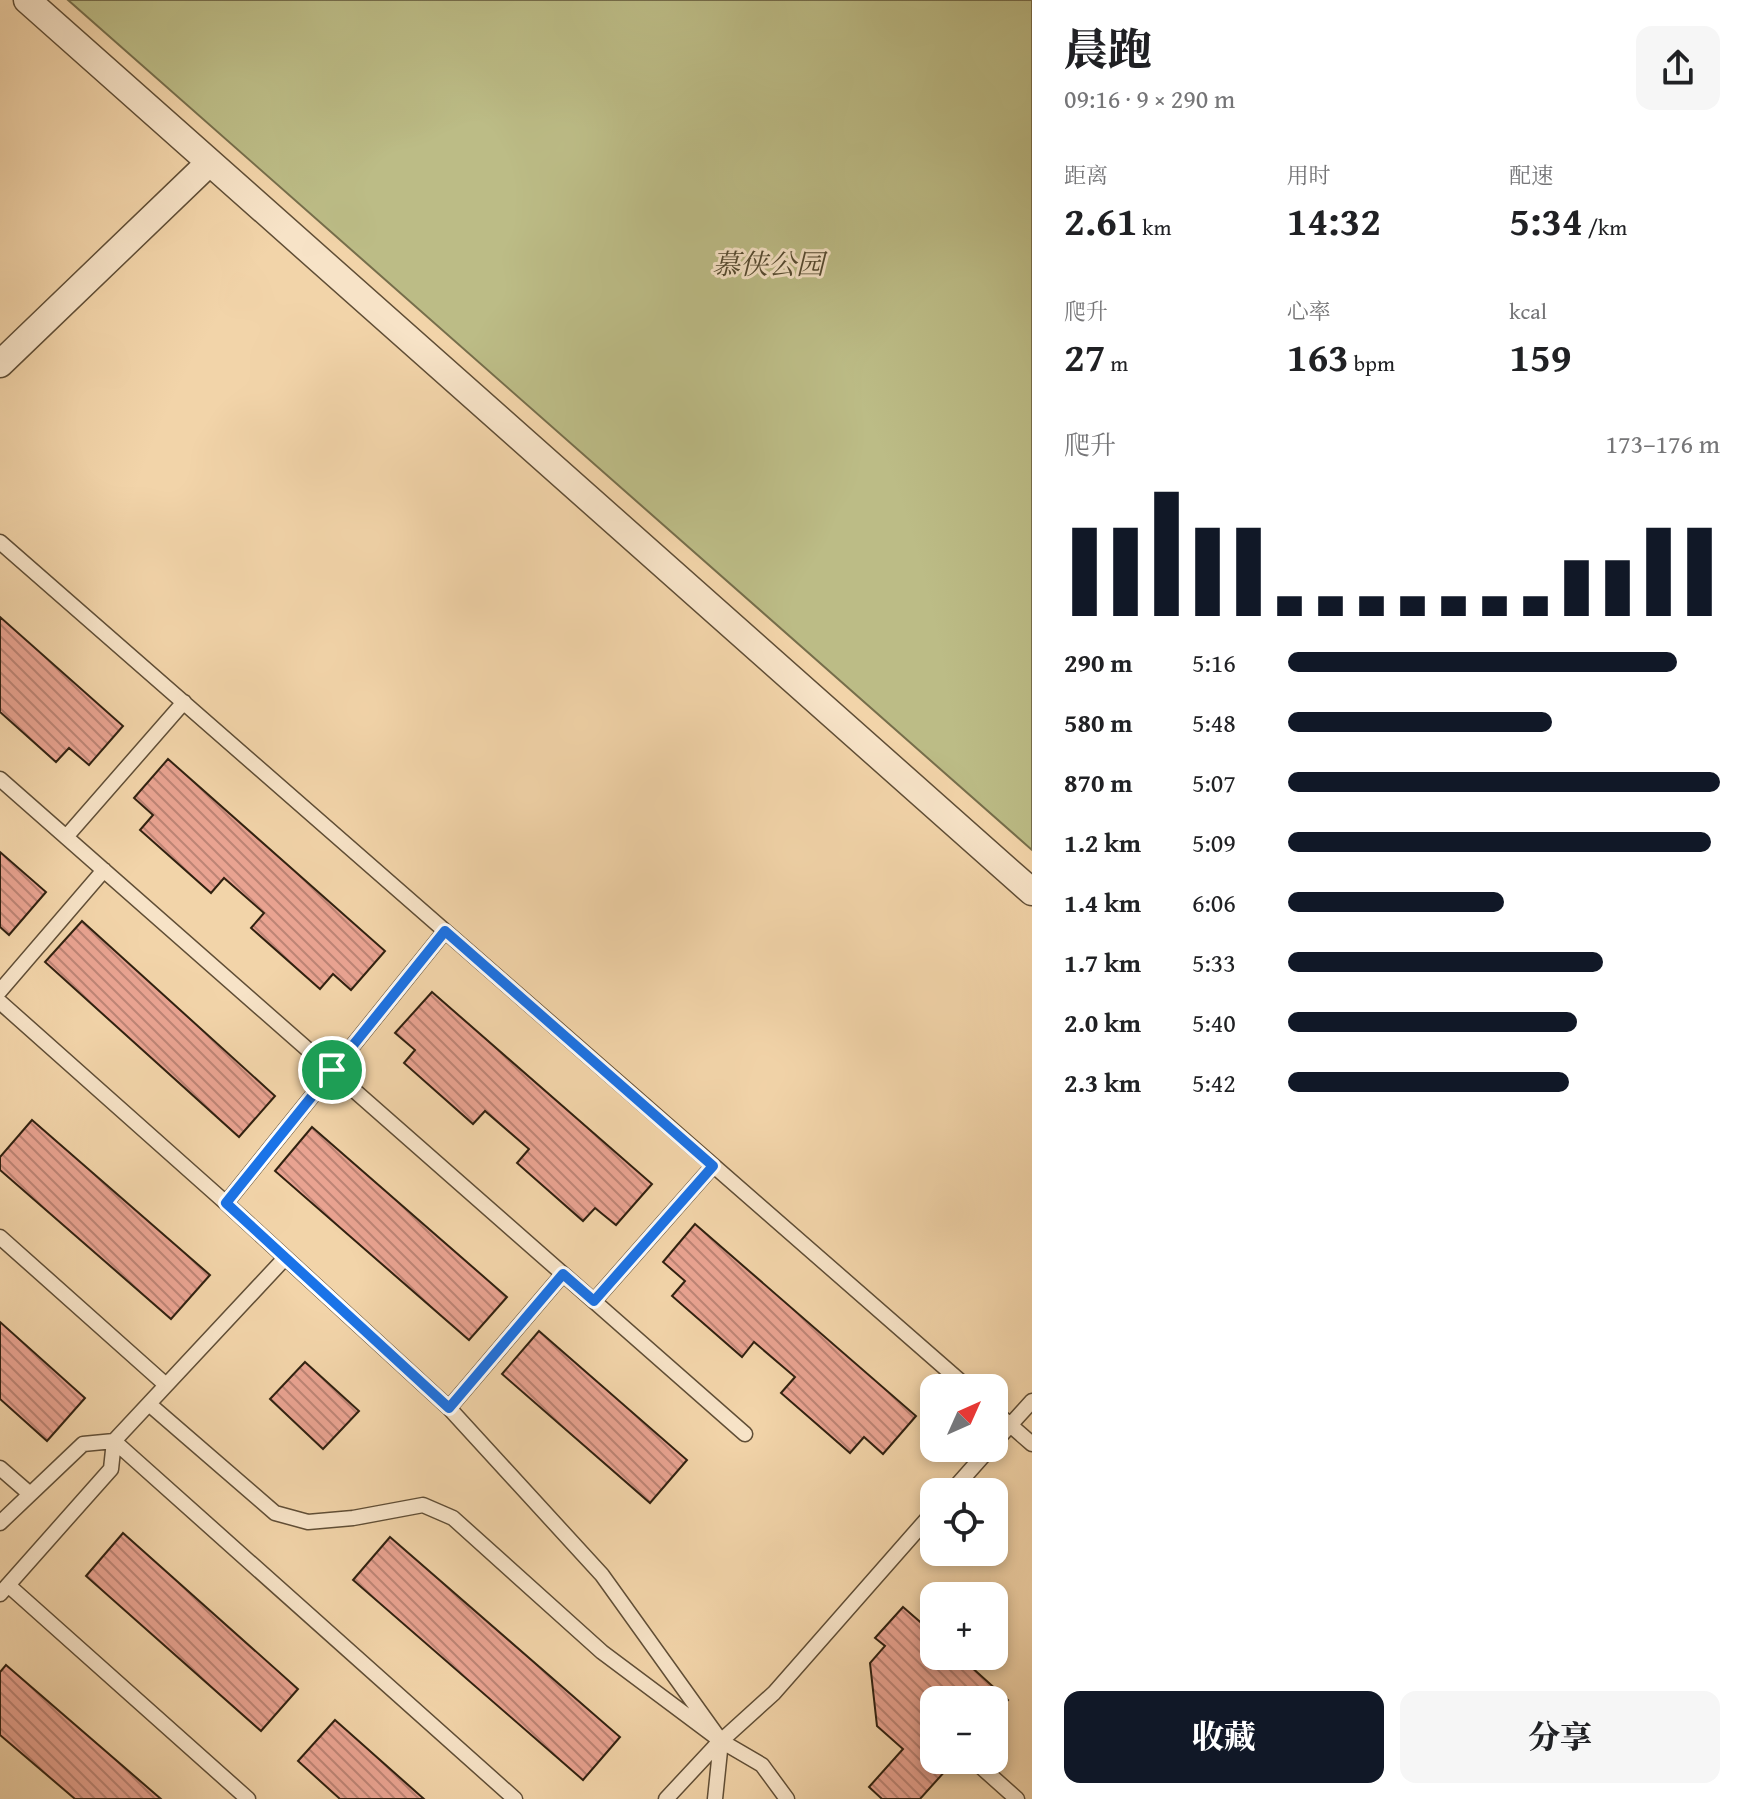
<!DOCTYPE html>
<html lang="zh">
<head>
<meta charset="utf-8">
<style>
  body { margin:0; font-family:"Gentium Book Plus","Noto Serif SC",serif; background:#f6f6f6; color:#202124; height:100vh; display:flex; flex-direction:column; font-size:30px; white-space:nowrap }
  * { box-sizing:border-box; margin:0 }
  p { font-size:26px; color:#757577 }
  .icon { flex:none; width:44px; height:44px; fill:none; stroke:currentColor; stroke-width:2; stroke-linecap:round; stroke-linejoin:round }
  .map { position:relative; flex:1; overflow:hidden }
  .side { display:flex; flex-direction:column; background:#fff; width:720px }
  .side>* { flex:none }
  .needle { width:52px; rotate:45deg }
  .controls { position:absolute; left:920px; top:1374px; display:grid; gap:16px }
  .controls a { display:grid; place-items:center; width:88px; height:88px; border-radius:16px; background:#fff; box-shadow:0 4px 12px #0003; font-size:40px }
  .pin { position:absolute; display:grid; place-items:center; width:68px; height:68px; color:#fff; margin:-34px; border:4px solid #fff; border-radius:50%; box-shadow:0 2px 8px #0007 }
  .round { display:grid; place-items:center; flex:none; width:84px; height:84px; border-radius:16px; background:#f6f6f6 }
  .headline { display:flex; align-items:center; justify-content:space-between; height:136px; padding:0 32px }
  h1 { font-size:44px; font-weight:800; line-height:60px }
  .metrics { display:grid; grid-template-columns:repeat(3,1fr); gap:12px; height:136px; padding:8px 32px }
  .metrics div { display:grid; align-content:center }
  .metrics b { font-size:40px; font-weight:800 }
  .metrics small { font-size:22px; font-weight:400 }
  .metrics p { font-size:22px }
  .chart { height:224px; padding:16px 32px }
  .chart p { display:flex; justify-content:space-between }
  .chart svg { width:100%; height:144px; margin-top:8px; stroke:#111827; stroke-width:6 }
  .primary-button { display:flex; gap:16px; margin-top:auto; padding:16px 32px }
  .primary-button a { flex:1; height:92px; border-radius:16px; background:#111827; color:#fff; font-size:32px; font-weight:800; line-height:92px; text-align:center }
  .primary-button a+a { background:#f6f6f6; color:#202124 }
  ul { padding:0 32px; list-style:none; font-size:26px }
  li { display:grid; grid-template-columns:128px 96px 1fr; align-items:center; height:60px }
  li i { height:20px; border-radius:10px; background:#111827 }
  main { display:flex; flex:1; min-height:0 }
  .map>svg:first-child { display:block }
  .park { fill:#bcbc86; stroke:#766e4b; stroke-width:2 }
  .building { fill:url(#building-back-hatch); stroke:#302110; stroke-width:2 }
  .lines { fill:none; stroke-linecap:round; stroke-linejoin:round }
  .service-casing { stroke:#604e36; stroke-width:17 }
  .minor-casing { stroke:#604e36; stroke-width:29 }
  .service { stroke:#f7e3c7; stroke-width:14 }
  .minor { stroke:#f7e3c7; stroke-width:26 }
  .route-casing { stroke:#fff; stroke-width:16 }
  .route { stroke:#1a73e8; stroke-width:10 }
  .labels { text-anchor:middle; stroke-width:6; stroke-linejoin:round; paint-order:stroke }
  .park-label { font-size:28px; font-style:italic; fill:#53482e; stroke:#f7e3c7 }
</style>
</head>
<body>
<main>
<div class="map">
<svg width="1032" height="1799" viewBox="0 0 1032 1799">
  <defs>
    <pattern id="building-back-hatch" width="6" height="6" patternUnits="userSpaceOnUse" patternTransform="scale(2)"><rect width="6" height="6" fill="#e9a391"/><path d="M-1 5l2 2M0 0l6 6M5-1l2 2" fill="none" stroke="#bd8475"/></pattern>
  </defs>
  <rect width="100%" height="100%" fill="#f2d4a9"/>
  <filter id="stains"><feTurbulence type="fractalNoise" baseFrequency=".0025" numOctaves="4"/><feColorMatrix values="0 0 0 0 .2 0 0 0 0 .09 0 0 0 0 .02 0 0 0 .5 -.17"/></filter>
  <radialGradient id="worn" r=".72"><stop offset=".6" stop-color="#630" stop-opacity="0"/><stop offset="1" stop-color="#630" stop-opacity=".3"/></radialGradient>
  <path class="park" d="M 68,0 L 1032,0 L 1032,850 Z"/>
  <path class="building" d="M 0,617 L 123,726 L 89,765 L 69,748 L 56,762 L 0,712 Z
    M 168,759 L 385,951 L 351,990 L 333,974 L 320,989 L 251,928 L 264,913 L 224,878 L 211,893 L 140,830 L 153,815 L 134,798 Z
    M 0,852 L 46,892 L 9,935 L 0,927 Z
    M 82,921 L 275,1096 L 239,1137 L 45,962 Z
    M 432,992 L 652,1184 L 616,1225 L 595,1208 L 583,1221 L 517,1163 L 529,1149 L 485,1111 L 473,1124 L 404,1063 L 415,1050 L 395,1033 Z
    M 32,1120 L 210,1275 L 171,1319 L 0,1170 L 0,1157 Z
    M 312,1127 L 507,1297 L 469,1340 L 275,1171 Z
    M 695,1224 L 916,1416 L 883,1454 L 864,1437 L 850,1453 L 781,1393 L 795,1377 L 754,1342 L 742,1357 L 672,1296 L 685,1281 L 663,1262 Z
    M 0,1322 L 85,1398 L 47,1441 L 0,1399 Z
    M 539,1331 L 687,1460 L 650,1503 L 502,1374 Z
    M 305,1362 L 359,1411 L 323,1449 L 270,1399 Z
    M 123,1533 L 298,1689 L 261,1731 L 86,1576 Z
    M 390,1537 L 620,1737 L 583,1780 L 353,1580 Z
    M 903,1607 L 934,1634 L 934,1656 L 959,1656 L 1008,1700 L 994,1716 L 994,1700 L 934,1700 L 934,1760 L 955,1760 L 920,1799 L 882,1799 L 869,1787 L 903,1749 L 877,1726 L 870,1663 L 885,1646 L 875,1638 Z
    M 6,1665 L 161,1799 L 75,1799 L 0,1735 L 0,1672 Z
    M 335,1720 L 424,1799 L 340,1799 L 298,1761 Z"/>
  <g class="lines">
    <defs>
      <path id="service" d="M 0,542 L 968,1388
        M 0,779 L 745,1434
        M 66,837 L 184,702
        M 0,991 L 104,870
        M 0,1002 L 226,1203 L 449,1408 L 602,1575 L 721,1741
        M 226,1203 L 445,931
        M 0,1237 L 166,1385
        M 594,1301 L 713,1166
        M 149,1404 L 275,1513 L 308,1522 L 353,1518 L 423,1505 L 453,1518 L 602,1652 L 721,1741 L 762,1765 L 787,1799
        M 449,1408 L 563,1274
        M 994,1411 L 1032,1444
        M 994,1443 L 1032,1401
        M 0,1468 L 30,1494
        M 951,1492 L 990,1448
        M 0,1523 L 83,1444 L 114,1441 L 515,1799
        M 8,1585 L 248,1799
        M 0,1594 L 111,1469 L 114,1441 L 285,1258
        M 980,1766 L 1017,1799
        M 666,1799 L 720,1741
        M 715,1799 L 721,1741 L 774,1693 L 934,1511"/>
      <path id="minor" d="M 27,0 L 1032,892
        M 0,364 L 209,163"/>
    </defs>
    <use href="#service" class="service-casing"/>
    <use href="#minor" class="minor-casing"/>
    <use href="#service" class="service"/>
    <use href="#minor" class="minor"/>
  </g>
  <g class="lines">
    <defs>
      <path id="route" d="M 445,931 L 713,1166 L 594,1301 L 563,1274 L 449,1408 L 226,1203 Z"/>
    </defs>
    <use href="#route" class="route-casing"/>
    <use href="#route" class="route"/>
  </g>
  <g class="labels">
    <g class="park-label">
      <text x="768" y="274">慕侠公园</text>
    </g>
  </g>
  <rect width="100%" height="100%" filter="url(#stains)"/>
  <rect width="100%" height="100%" fill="url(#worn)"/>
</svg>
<div class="controls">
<a><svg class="needle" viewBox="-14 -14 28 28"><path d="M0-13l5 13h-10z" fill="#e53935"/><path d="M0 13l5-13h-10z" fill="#757577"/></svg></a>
<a><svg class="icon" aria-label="locate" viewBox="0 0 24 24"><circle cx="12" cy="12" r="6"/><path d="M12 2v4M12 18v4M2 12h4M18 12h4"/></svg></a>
<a>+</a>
<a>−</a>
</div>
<div class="pin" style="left:332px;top:1070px;background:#1e9e55"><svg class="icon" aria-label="arrive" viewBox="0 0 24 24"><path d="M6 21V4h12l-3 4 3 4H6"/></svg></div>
</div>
<section class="side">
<div class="headline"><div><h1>晨跑</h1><p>09:16 · 9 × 290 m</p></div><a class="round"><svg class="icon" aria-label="share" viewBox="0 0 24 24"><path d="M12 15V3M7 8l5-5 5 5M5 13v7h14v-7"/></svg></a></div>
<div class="metrics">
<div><p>距离</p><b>2.61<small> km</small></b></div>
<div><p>用时</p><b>14:32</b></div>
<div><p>配速</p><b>5:34<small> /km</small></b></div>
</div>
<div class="metrics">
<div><p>爬升</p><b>27<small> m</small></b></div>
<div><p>心率</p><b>163<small> bpm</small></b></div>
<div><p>kcal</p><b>159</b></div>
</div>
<div class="chart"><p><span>爬升</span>173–176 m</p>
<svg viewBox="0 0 160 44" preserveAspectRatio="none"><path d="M5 44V17M15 44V17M25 44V6M35 44V17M45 44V17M55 44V38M65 44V38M75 44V38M85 44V38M95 44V38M105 44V38M115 44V38M125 44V27M135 44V27M145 44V17M155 44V17"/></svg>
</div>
<ul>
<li><b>290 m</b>5:16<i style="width:90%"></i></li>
<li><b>580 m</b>5:48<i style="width:61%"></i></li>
<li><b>870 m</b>5:07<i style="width:100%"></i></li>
<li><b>1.2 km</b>5:09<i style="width:98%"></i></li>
<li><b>1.4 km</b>6:06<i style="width:50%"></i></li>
<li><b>1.7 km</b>5:33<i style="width:73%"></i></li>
<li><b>2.0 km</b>5:40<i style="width:67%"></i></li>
<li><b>2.3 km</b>5:42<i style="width:65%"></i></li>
</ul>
<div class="primary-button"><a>收藏</a><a>分享</a></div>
</section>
</main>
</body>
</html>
